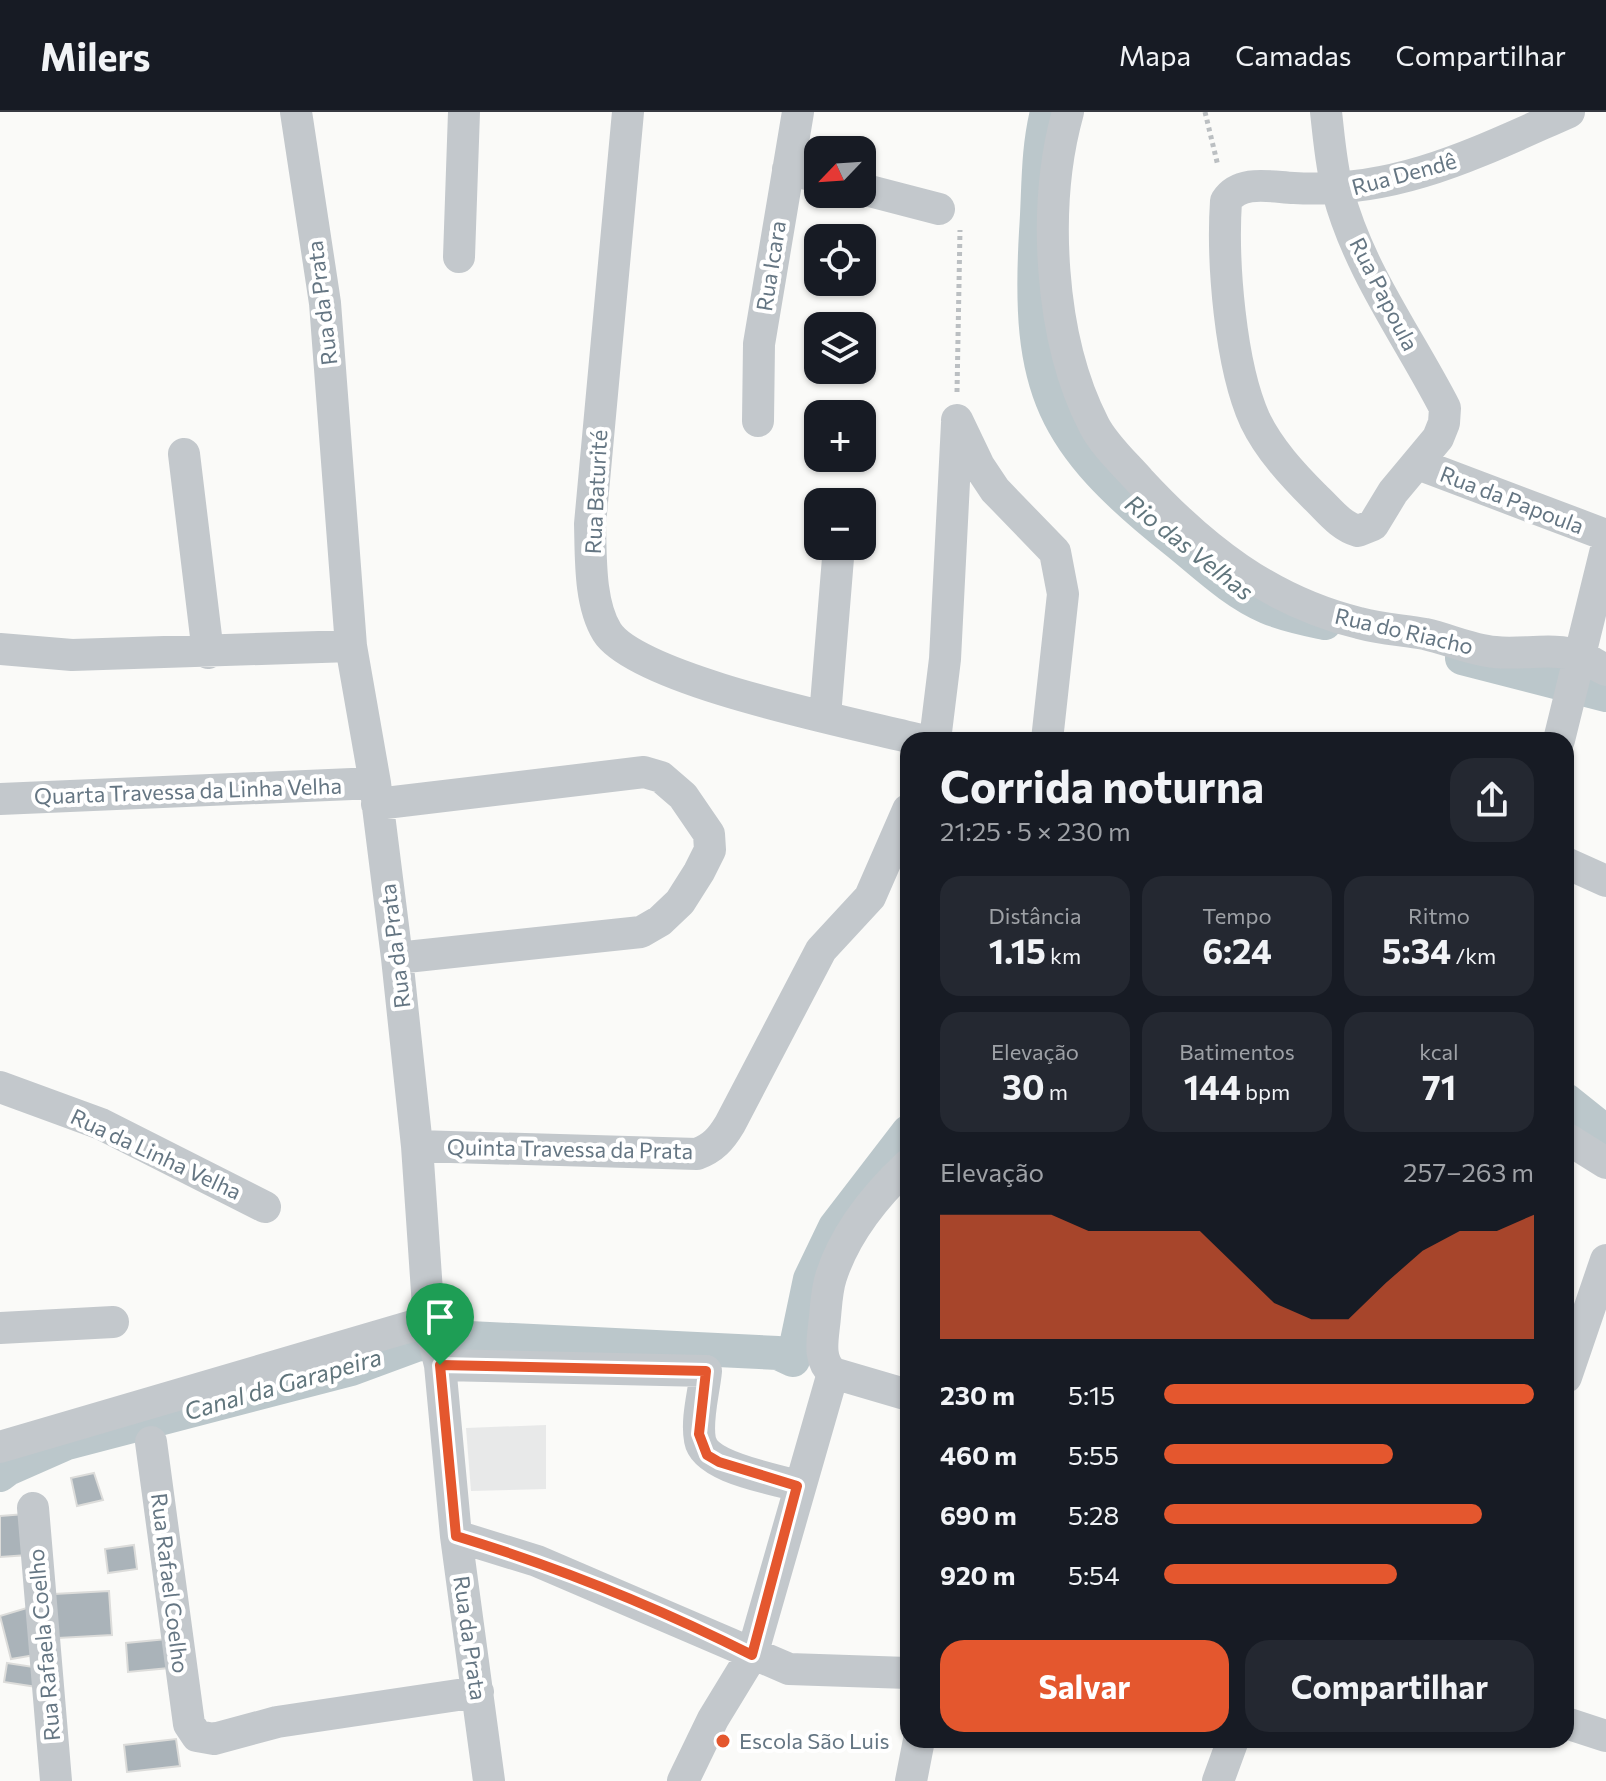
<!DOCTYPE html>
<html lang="pt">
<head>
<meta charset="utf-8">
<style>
  body { margin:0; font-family:Commissioner,sans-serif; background:#242831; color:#f1f3f6; height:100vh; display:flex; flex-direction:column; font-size:30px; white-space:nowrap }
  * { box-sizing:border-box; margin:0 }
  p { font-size:26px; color:#9ea1a6 }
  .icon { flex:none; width:44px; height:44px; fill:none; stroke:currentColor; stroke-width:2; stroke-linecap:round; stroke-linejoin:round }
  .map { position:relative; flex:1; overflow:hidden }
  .sheet { position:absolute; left:900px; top:620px; width:674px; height:1016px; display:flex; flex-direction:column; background:#171b24; border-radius:24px; box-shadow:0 2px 6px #0004 }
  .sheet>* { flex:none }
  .needle { width:52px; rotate:245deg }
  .buttons { position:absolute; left:804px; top:24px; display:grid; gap:16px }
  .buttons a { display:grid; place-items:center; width:72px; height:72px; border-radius:16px; background:#171b24; box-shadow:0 2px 6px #0004; font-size:40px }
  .pin { position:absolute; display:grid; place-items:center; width:68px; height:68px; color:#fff; margin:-82px -34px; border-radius:50% 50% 50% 0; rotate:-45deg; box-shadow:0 0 8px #0007 }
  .pin .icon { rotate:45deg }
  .round { display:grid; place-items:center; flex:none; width:84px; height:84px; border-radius:24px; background:#242831 }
  .summary { display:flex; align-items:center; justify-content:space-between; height:136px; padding:0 40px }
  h1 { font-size:44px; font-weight:700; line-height:60px }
  .metrics { display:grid; grid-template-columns:repeat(3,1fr); gap:12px; height:136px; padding:8px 40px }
  .metrics div { display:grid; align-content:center; border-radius:20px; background:#242831; text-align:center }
  .metrics b { font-size:34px; font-weight:700 }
  .metrics small { font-size:22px; font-weight:400 }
  .metrics p { font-size:22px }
  .chart { height:224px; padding:16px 40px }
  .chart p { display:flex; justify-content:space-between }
  .chart svg { width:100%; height:144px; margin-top:8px; fill:#e4572e; opacity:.7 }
  .button { display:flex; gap:16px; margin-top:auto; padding:16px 40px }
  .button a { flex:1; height:92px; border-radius:24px; background:#e4572e; color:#fff; font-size:32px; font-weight:700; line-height:92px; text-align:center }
  .button a+a { background:#242831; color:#f1f3f6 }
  ul { padding:0 40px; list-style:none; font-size:26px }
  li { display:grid; grid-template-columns:128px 96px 1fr; align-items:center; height:60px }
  li i { height:20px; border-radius:10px; background:#e4572e }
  header { display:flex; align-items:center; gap:48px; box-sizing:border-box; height:112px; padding:0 40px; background:#171b24; border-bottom:2px solid #363941 }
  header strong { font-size:38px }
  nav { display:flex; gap:44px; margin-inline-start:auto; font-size:28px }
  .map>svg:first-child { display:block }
  .built { fill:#e8e9e9 }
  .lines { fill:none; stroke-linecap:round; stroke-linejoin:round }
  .canal { stroke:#bbc7cb; stroke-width:34 }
  .building { fill:#aab3b9; stroke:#dcdcda; stroke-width:2 }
  .path { stroke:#bbbfc2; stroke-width:5; stroke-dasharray:4 4; stroke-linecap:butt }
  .minor { stroke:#c3c8cc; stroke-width:32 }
  .route-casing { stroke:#fff; stroke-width:16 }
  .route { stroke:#e4572e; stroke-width:10 }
  .poi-dot { fill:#e4572e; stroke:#fff; stroke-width:3 }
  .labels { text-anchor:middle; stroke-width:8; stroke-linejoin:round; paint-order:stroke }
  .street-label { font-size:22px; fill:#657683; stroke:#fff }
  .poi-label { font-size:22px; fill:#657683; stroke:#fff; text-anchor:start }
  .water-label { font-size:24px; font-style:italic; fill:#60757c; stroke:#fff }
</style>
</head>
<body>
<header>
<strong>Milers</strong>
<nav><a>Mapa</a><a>Camadas</a><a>Compartilhar</a></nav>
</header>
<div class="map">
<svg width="1606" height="1669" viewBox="0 0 1606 1669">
  <rect width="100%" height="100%" fill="#fafaf8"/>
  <path class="built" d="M 546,1313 L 546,1377 L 471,1379 L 466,1316 Z"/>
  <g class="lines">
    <path class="canal" d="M 1047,0 C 1037,40 1039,80 1036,120 C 1027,277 1051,330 1174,428 C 1203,451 1232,480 1267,495 C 1285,503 1306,507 1325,511
      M 1462,546 L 1606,583
      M 1566,988 L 1606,1020
      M 0,1363 L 8,1357 L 67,1331 L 351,1257 L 416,1233 L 469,1226 L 778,1241 L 793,1248 L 810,1167 L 835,1115 L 908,1020"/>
  </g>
  <path class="building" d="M 94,1361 L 103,1388 L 77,1394 L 71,1366 Z
    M 25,1402 L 28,1443 L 0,1445 L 0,1404 Z
    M 134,1433 L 137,1457 L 108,1461 L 105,1437 Z
    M 109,1479 L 112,1523 L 58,1526 L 54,1482 Z
    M 30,1495 L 35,1543 L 11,1547 L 0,1504 Z
    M 167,1527 L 169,1556 L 128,1560 L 126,1531 Z
    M 7,1551 L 40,1556 L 37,1575 L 4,1570 Z
    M 176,1627 L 180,1654 L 127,1660 L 124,1633 Z"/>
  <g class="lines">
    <path class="path" d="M 1205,0 L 1218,54
      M 957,280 L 960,118"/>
    <path class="minor" d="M 296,0 L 325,191 L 351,534 L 375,671 L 397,846 L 417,1034 L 429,1209 L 440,1253 L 456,1424 L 489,1669
      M 628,0 L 590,412 C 591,444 589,491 607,520 C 638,569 858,612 921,628
      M 1068,0 C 1042,93 1049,226 1094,313 C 1104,333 1125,352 1140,369 C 1202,436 1269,489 1359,511 C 1381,517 1403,518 1425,522 C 1448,527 1471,538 1495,540 C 1521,543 1555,535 1579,544 C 1588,547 1597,554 1606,558
      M 1326,0 C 1329,26 1331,54 1338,80 C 1359,159 1408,224 1445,296 L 1444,311 L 1438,326 L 1393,380 L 1373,413 L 1358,419 C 1340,414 1328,397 1315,385 C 1292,362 1269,337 1255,308 C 1230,253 1222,149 1226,89 C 1240,67 1271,75 1294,76 C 1397,82 1476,41 1569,0
      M 788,57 L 818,65
      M 862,77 L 939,97
      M 459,145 L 464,0
      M 957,308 L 979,354 L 995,378 L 1055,440 L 1063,482 L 1047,628
      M 758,309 L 759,232 L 798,0
      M 184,342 L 208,541
      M 1418,352 L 1606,423
      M 0,537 L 72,543 L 351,534
      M 825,604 L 839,434
      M 935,628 L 945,547 L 957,311
      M 1559,628 L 1606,437
      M 0,687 L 375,671
      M 377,692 L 644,660 L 661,665 L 683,684 L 709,722 L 710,738 L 699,760 L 680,790 L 660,809 L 641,820 L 397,846
      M 1566,751 L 1606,769
      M 0,975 L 101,1012 L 265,1095
      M 1566,1026 L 1606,1051
      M 417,1034 L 697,1042 C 713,1036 721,1027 730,1012 L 821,838 L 870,785 L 908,698
      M 908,1053 C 875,1084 845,1121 831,1165 C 826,1180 826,1199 824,1214 C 822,1231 819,1249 833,1261 L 908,1283
      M 0,1216 L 113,1210
      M 440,1253 L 706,1259 C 704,1280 696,1307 700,1328 C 705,1356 772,1366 797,1374
      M 1566,1265 L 1606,1148
      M 151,1330 L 189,1612 L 197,1624 L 214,1627 L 277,1610 L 478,1580
      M 0,1335 L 429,1209
      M 33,1396 L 56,1669
      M 456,1424 L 537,1449 L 789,1557 L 908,1561
      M 1566,1611 L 1606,1624
      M 683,1669 L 713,1607 L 752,1543 L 833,1261
      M 911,1669 L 919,1628
      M 1218,1669 L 1233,1628"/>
  </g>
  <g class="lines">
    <defs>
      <path id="route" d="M 440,1253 L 706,1259 L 699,1322 L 707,1343 L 719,1350 L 797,1374 L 752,1543 C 657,1495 558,1455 456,1424 Z"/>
    </defs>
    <use href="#route" class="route-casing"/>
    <use href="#route" class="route"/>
  </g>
  <circle class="poi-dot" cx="723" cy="1629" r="8"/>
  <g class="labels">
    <g class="street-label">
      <text transform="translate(1404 62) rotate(-15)" y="8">Rua Dendê</text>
      <text transform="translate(771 154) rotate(-81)" y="8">Rua Icara</text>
      <text transform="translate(1384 182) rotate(63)" y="8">Rua Papoula</text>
      <text transform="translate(322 191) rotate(-97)" y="8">Rua da Prata</text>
      <text transform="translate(596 380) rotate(-87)" y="8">Rua Baturité</text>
      <text transform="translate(1512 388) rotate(21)" y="8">Rua da Papoula</text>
      <text transform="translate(1404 519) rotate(13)" y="8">Rua do Riacho</text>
      <text transform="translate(188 679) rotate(-2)" y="8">Quarta Travessa da Linha Velha</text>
      <text transform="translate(395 834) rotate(-97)" y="8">Rua da Prata</text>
      <text transform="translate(570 1037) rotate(1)" y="8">Quinta Travessa da Prata</text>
      <text transform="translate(156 1042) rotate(25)" y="8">Rua da Linha Velha</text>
      <text transform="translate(170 1471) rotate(83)" y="8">Rua Rafael Coelho</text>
      <text transform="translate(470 1526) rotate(82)" y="8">Rua da Prata</text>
      <text transform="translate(44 1533) rotate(-95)" y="8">Rua Rafaela Coelho</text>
    </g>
    <g class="poi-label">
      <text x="739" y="1637">Escola São Luis</text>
    </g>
    <g class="water-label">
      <text transform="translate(1189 436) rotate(38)" y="8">Rio das Velhas</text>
      <text transform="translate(283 1273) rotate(-16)" y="8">Canal da Garapeira</text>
    </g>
  </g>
</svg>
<div class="buttons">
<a><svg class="needle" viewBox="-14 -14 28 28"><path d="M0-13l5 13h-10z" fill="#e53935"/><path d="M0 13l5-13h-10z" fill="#9ea1a6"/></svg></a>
<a><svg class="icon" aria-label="locate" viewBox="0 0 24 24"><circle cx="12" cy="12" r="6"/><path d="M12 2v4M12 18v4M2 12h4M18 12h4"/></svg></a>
<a><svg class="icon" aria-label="layers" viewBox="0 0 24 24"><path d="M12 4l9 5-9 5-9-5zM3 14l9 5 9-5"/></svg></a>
<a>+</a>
<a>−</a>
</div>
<div class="pin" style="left:440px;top:1253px;background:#1e9e55"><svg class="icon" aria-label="arrive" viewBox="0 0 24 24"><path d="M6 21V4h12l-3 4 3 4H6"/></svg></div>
<section class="sheet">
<div class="summary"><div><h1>Corrida noturna</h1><p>21:25 · 5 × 230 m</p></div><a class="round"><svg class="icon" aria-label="share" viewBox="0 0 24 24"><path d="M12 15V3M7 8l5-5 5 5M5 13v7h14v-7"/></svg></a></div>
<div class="metrics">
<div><p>Distância</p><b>1.15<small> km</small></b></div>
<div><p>Tempo</p><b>6:24</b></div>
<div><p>Ritmo</p><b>5:34<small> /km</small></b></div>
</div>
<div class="metrics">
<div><p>Elevação</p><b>30<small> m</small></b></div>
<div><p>Batimentos</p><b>144<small> bpm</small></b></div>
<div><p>kcal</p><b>71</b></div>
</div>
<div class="chart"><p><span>Elevação</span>257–263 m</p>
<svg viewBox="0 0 160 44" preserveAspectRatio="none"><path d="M0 44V6L10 6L20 6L30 6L40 11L50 11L60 11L70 11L80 22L90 33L100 38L110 38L120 27L130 17L140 11L150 11L160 6V44z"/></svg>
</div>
<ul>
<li><b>230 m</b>5:15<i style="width:100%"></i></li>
<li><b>460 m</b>5:55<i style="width:62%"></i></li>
<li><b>690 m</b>5:28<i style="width:86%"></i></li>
<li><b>920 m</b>5:54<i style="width:63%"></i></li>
</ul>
<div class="button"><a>Salvar</a><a>Compartilhar</a></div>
</section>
</div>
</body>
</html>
